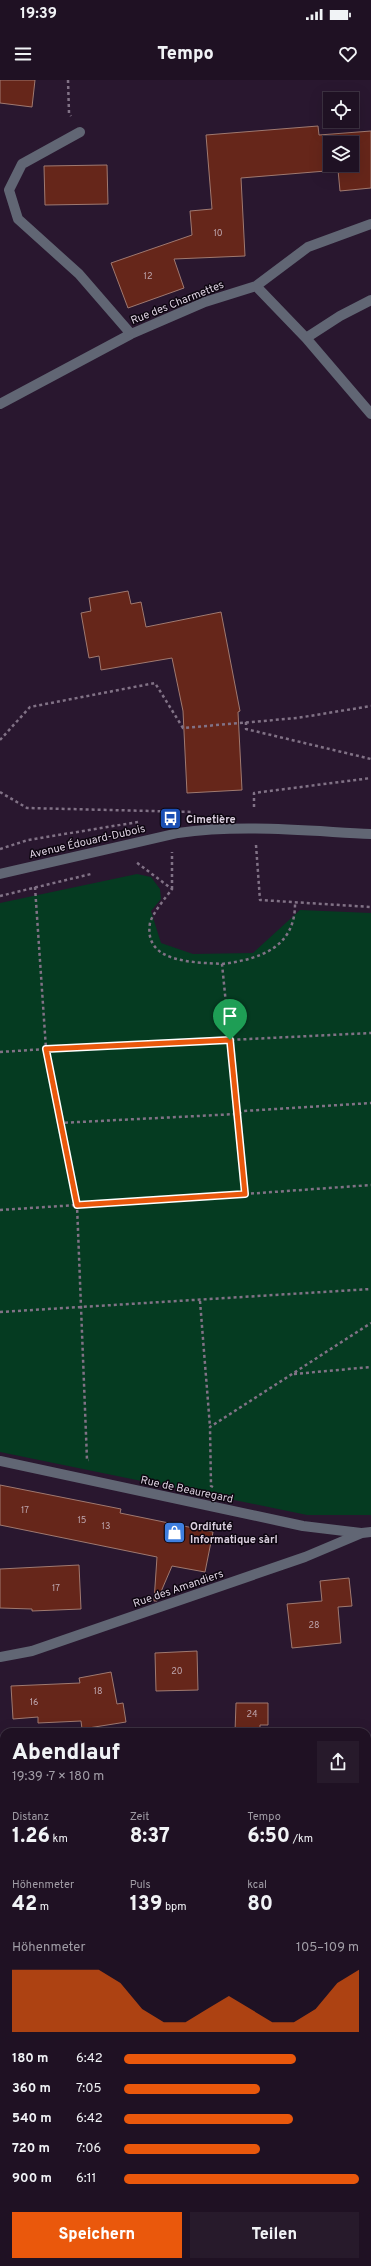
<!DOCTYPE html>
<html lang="de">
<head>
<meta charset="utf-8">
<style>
  body { margin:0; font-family:Overpass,sans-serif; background:#271a2b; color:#f1f3f6; height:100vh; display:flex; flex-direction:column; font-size:15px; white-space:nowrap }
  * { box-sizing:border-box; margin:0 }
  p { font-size:13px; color:#a19da6 }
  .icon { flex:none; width:22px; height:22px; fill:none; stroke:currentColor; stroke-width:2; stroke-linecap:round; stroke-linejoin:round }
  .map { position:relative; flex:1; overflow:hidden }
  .details { position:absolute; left:0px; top:1648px; width:371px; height:538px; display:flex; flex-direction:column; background:#1f1123; border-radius:12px 12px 0 0; box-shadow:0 4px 16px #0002,0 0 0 1px #3c3141 }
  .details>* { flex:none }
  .buttons { position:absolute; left:323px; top:12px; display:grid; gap:8px }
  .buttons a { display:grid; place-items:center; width:36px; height:36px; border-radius:0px; background:#1f1123; box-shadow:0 4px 16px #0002,0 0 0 1px #3c3141; font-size:20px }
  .pin { position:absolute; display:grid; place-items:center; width:34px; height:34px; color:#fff; margin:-41px -17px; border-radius:50% 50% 50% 0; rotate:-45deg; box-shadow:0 0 4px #0007 }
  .pin .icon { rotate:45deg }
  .round { display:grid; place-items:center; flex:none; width:42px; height:42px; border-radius:0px; background:#271a2b }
  .overview { display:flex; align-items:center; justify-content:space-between; height:68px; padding:0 12px }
  h1 { font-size:22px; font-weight:800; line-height:30px }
  .figures { display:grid; grid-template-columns:repeat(3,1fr); gap:6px; height:68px; padding:4px 12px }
  .figures div { display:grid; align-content:center }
  .figures b { font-size:20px; font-weight:800 }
  .figures small { font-size:11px; font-weight:400 }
  .figures p { font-size:11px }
  .chart { height:112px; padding:8px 12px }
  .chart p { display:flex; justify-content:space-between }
  .chart svg { width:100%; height:72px; margin-top:4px; fill:#ea580c; opacity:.7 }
  .action { display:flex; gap:8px; margin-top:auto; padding:8px 12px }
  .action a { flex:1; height:46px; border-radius:0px; background:#ea580c; color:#fff; font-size:16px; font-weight:800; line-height:46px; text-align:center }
  .action a+a { background:#271a2b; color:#f1f3f6 }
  ul { padding:0 12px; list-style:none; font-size:13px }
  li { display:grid; grid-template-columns:64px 48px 1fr; align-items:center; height:30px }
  li i { height:10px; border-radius:5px; background:#ea580c }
  .status { display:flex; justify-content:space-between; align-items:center; height:28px; padding:0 20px; background:#1f1123; direction:ltr }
  .status svg { height:11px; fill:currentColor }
  header { display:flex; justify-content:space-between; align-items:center; height:52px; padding:0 12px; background:#1f1123; font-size:18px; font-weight:800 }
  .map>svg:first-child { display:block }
  .built { fill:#331d3b }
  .industrial { fill:#2f2516 }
  .green { fill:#053b21 }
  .building { fill:#66261a; stroke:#9f7970; fill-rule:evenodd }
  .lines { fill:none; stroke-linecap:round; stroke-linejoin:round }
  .path { stroke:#817286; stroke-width:2.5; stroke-dasharray:3 3; stroke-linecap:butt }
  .minor { stroke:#616674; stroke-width:10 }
  .rail-casing { stroke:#847589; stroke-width:4.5 }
  .rail { stroke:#0d0610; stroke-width:3; stroke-dasharray:9; stroke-linecap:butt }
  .route-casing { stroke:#fff; stroke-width:8 }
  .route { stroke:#ea580c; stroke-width:5 }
  .labels { text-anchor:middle; stroke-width:3; stroke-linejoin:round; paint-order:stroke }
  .number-label { font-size:9px; fill:#bea6ae }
  .street-label { font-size:11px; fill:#dcd0e0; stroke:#0d0610 }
  .poi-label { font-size:11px; font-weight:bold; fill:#dcd0e0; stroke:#0d0610; text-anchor:start }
</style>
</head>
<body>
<div class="status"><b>19:39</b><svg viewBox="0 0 49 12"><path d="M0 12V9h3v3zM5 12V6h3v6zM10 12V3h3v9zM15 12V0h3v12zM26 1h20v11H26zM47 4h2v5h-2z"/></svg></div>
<header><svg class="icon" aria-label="menu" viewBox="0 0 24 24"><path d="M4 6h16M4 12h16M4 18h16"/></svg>Tempo<svg class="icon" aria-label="heart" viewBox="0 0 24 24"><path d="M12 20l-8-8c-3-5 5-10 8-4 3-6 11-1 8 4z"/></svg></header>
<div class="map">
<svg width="371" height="2186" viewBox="0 0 371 2186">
  <rect width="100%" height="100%" fill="#29172f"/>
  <path class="built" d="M 367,1672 L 371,1672 L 371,1860 L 367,1860 Z
    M 4,1691 L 4,1912 L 0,1912 L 0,1692 Z"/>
  <path class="industrial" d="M 0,1912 L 4,1912 L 4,2182 L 161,2182 L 161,2186 L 0,2186 Z"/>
  <path class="green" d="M 137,794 L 151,797 L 160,809 L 161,819 L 151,831 L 161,863 L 193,874 L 253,873 L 300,830 L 371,833 L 371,1435 L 307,1435 L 0,1372 L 0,823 Z"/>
  <path class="building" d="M 0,0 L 35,0 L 32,27 L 0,23 Z
    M 318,46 L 319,55 L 371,51 L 371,108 L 340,111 L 338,90 L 241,98 L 245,176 L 174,179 L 184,208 L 128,228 L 111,183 L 192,155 L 190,131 L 212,129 L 206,55 ZM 330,63 L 352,63 L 352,85 L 330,85 Z
    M 107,85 L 108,124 L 45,125 L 44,86 Z
    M 128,511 L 131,524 L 141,522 L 146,547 L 221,532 L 240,631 L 238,632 L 242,710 L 187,713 L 183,631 L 172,578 L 101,590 L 99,576 L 89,578 L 81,533 L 91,531 L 89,518 Z
    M 0,1405 L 121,1429 L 120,1433 L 213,1452 L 205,1492 L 172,1486 L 157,1521 L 154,1521 L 157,1477 L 0,1445 Z
    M 79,1485 L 81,1529 L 32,1531 L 32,1529 L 0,1528 L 0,1489 Z
    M 349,1498 L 352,1526 L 338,1527 L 341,1563 L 292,1568 L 287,1524 L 322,1521 L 320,1501 Z
    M 197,1571 L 198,1610 L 156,1611 L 155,1573 Z
    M 111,1592 L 117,1624 L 123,1623 L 126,1642 L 82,1649 L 81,1641 L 38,1643 L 38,1637 L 13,1639 L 11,1606 L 80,1603 L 79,1598 Z
    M 236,1623 L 268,1623 L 268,1645 L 260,1645 L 260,1652 L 235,1652 Z"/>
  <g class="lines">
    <path class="path" d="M 68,0 L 69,33 L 71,36
      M 246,642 L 246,649 L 371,679
      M 0,660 L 30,627 L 155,603 L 183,648 L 297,638 L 371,626
      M 0,712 L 27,728 L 193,732
      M 254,727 L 254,713 L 371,698
      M 256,765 L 260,820 L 371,827
      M 0,769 L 28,760 L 138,742
      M 35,807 L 46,969 L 371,953
      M 172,809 L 172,772
      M 0,816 L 91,794
      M 222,884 C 261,879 296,867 295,822
      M 0,972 L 46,969 L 77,1125 L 87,1380 L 89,1380
      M 59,1043 L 237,1034 L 244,1031 L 371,1023
      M 245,1114 L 371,1105
      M 0,1130 L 245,1114 L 222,884 C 196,882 143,884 150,843 C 152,834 166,817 172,809 L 136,782
      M 200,1221 L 210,1347
      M 0,1232 L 371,1209
      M 294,1294 L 371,1287
      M 213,1407 L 211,1406 L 210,1347 L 371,1243"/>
    <path class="minor" d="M 80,52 L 22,84 L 9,110 L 18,139 L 79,194 L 131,254
      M 256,206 L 308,167 L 371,144
      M 306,258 L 340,236 L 371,220
      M 0,324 L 131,254 L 205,222 L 256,206 L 306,258 L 371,334
      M 0,794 L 178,753 C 242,744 307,751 371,754
      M 0,1381 L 303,1446 L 361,1453
      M 0,1577 L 32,1571 L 305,1477 L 362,1453 L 371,1452
      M 367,1860 L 371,1860
      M 0,1912 L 4,1912
      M 367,2010 L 371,2008
      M 0,2103 L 4,2103
      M 225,2182 L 225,2186
      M 141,2186 L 141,2182"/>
    <defs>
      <path id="rail" d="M 367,1708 L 371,1708
        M 0,1724 L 4,1723
        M 367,1725 L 371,1725
        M 0,1741 L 4,1740"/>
    </defs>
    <use href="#rail" class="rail-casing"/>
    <use href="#rail" class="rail"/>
  </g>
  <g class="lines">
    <defs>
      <path id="route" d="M 230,960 L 245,1114 L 77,1125 L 46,969 Z"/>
    </defs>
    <use href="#route" class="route-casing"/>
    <use href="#route" class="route"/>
  </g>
  <defs>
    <symbol id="bus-square" viewBox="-11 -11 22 22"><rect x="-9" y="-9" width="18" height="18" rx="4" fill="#1a4fb4" stroke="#0d0610"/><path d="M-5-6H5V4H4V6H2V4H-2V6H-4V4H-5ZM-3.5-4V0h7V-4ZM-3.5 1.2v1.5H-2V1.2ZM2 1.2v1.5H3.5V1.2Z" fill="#fff"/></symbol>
    <symbol id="shop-square" viewBox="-11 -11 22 22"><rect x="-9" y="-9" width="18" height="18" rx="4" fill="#3f7fe0" stroke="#0d0610"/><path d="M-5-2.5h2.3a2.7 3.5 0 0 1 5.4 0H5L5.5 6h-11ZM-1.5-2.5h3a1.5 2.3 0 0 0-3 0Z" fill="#fff"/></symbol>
  </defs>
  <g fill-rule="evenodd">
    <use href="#bus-square" x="158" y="726" width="25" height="25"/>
    <use href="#shop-square" x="162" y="1440" width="25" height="25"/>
  </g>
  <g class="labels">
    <g class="number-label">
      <text x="218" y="156">10</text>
      <text x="148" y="199">12</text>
      <text x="25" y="1433">17</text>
      <text x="82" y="1443">15</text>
      <text x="106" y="1449">13</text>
      <text x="56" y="1511">17</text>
      <text x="314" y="1548">28</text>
      <text x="177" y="1594">20</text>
      <text x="98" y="1614">18</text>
      <text x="34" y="1625">16</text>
      <text x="252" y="1637">24</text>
    </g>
    <g class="street-label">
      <text transform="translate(177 222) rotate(-22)" y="4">Rue des Charmettes</text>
      <text transform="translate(87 761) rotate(-13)" y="4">Avenue Édouard-Dubois</text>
      <text transform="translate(187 1409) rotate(12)" y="4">Rue de Beauregard</text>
      <text transform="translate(178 1508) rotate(-19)" y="4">Rue des Amandiers</text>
    </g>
    <g class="poi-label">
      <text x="186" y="743">Cimetière</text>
      <text x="190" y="1450">Ordifuté<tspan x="190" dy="13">Informatique sàrl</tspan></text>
    </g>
  </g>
</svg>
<div class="buttons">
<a><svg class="icon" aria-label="locate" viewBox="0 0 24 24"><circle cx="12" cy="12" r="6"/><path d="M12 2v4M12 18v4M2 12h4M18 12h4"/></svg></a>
<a><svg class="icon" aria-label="layers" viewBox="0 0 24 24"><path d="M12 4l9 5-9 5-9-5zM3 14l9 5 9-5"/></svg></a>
</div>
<div class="pin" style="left:230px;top:960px;background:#1e9e55"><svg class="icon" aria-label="arrive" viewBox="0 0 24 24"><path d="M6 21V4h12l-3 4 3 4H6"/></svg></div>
<section class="details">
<div class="overview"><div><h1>Abendlauf</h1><p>19:39 · 7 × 180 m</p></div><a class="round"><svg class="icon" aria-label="share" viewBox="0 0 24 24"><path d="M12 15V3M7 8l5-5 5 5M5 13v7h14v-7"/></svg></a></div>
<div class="figures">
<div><p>Distanz</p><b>1.26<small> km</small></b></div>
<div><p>Zeit</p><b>8:37</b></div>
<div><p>Tempo</p><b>6:50<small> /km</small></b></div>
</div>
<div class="figures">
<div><p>Höhenmeter</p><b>42<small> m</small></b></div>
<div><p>Puls</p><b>139<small> bpm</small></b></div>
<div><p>kcal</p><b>80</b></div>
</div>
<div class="chart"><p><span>Höhenmeter</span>105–109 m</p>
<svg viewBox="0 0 160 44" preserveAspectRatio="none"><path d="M0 44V6L10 6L20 6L30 6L40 6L50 14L60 30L70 38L80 38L90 30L100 22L110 30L120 38L130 38L140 30L150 14L160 6V44z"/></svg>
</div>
<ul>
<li><b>180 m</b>6:42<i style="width:73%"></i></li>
<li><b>360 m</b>7:05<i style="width:58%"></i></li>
<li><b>540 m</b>6:42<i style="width:72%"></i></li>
<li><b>720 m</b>7:06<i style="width:58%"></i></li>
<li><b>900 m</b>6:11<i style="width:100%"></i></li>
</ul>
<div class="action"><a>Speichern</a><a>Teilen</a></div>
</section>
</div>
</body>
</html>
